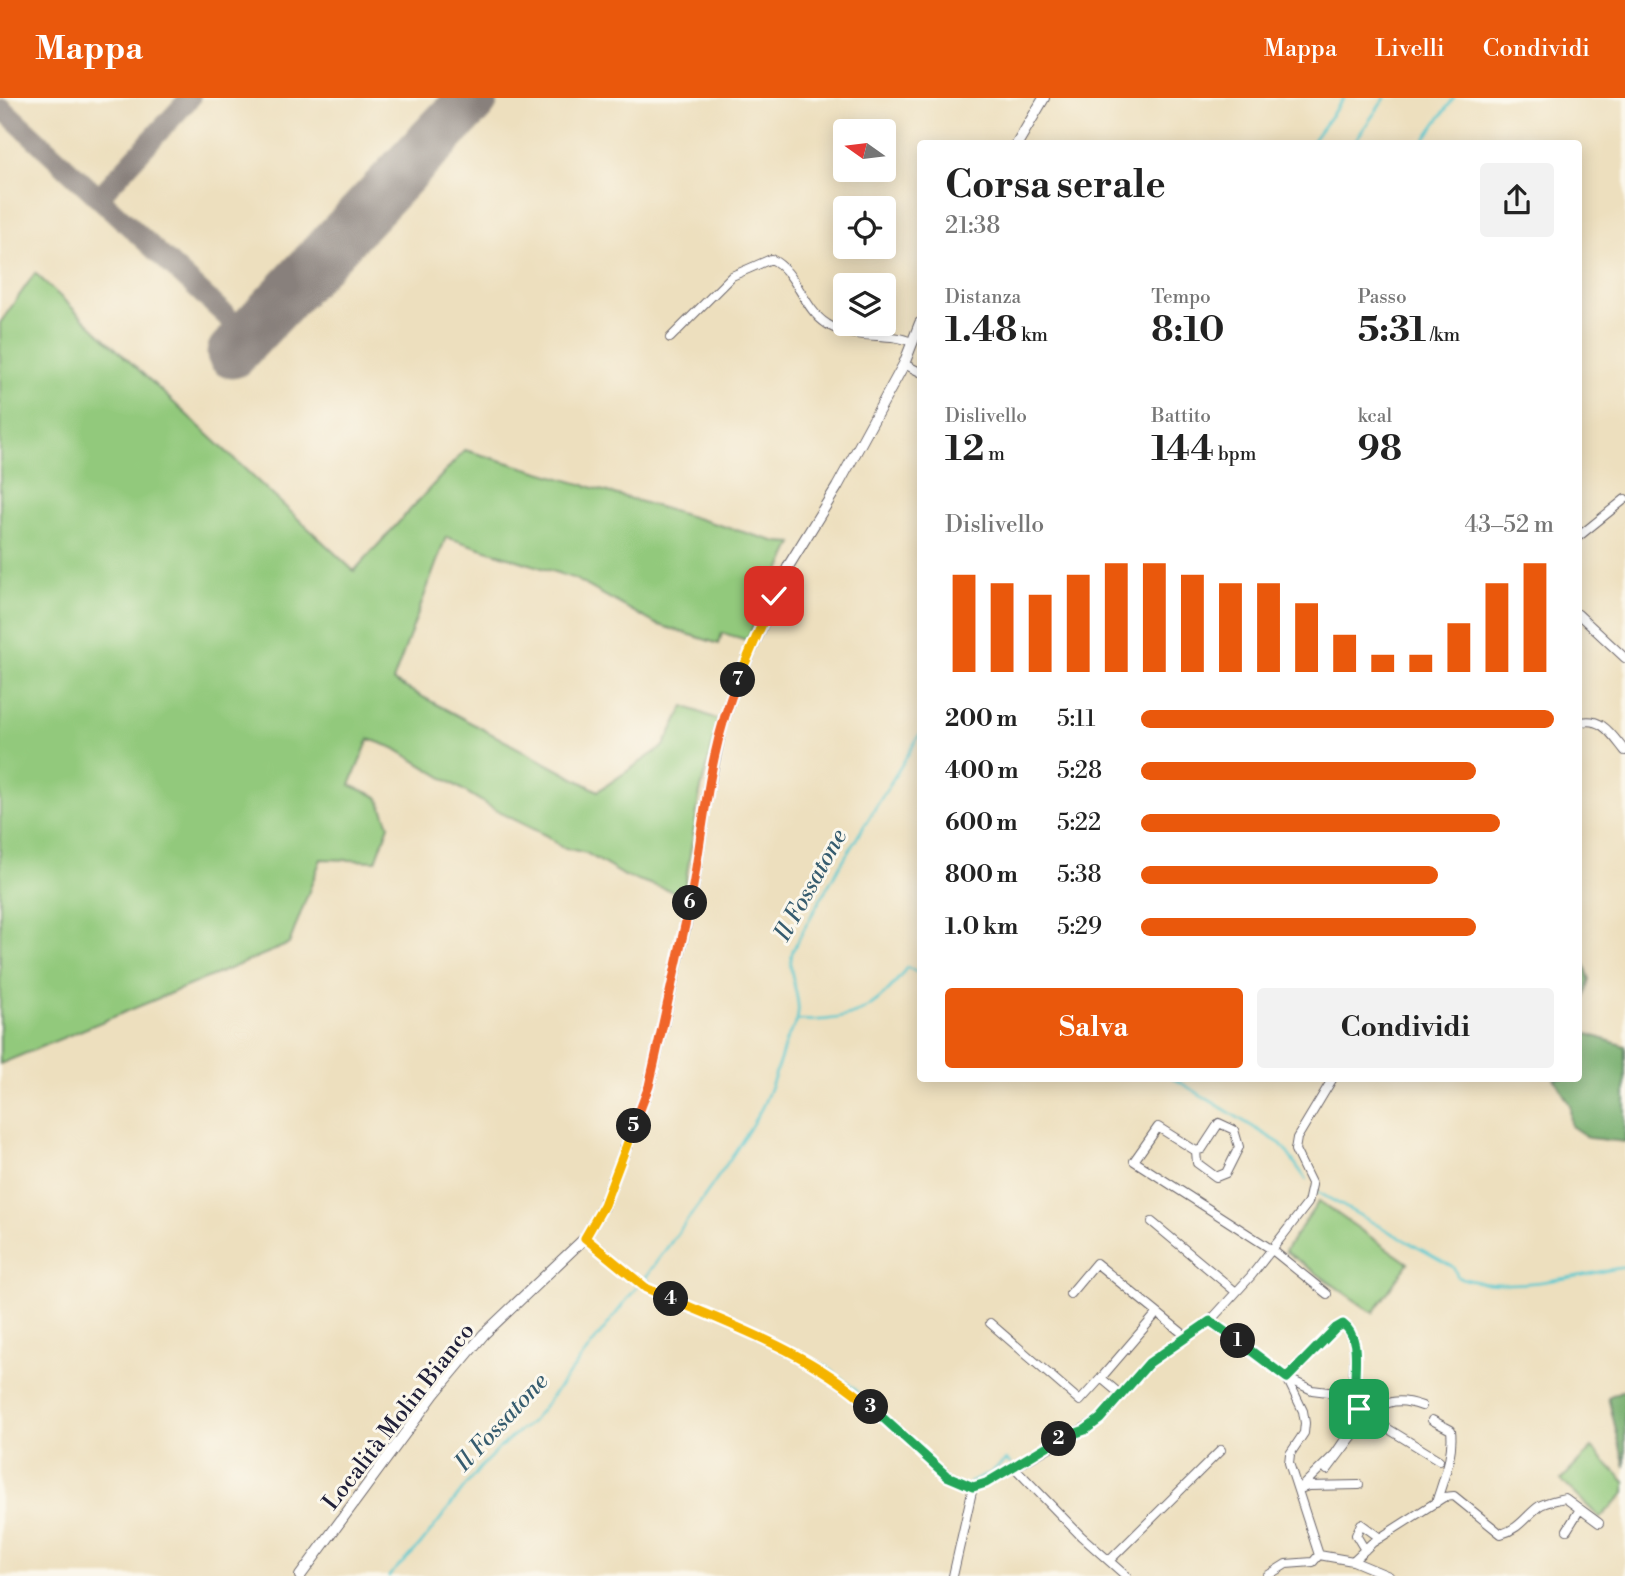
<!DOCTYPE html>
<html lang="it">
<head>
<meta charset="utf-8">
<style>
  body { margin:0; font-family:"Libre Bodoni",serif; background:#f2f2f2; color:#222; height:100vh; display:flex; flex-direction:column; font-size:26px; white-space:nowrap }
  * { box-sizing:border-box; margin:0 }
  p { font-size:23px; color:#767676 }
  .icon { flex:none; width:38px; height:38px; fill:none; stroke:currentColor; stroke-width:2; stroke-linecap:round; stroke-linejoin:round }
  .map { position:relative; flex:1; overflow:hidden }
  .details { position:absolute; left:917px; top:42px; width:665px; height:942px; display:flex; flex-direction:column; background:#fff; border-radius:7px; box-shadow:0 4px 18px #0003 }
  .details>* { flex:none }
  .needle { width:46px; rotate:284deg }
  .fabs { position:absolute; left:833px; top:21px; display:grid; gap:14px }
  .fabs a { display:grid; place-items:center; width:63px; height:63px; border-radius:7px; background:#fff; box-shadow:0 4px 18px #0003; font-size:35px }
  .pin { position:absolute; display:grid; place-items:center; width:60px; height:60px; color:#fff; margin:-30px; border-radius:14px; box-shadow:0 4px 10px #0006 }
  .km { position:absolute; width:35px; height:35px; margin:-18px; border-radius:50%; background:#222; color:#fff; font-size:19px; line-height:35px; text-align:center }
  .round { display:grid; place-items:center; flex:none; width:74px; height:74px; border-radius:7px; background:#f2f2f2 }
  .overview { display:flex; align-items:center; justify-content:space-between; height:119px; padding:0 28px }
  h1 { font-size:38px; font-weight:800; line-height:52px }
  .stats { display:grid; grid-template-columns:repeat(3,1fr); gap:10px; height:119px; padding:7px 28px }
  .stats div { display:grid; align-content:center }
  .stats b { font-size:35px; font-weight:800 }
  .stats small { font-size:19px; font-weight:400 }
  .stats p { font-size:19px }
  .chart { height:196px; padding:14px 28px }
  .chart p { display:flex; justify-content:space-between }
  .chart svg { width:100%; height:126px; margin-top:7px; stroke:#ea580c; stroke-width:6 }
  .primary-button { display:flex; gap:14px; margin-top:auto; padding:14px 28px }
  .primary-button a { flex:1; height:80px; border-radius:7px; background:#ea580c; color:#fff; font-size:28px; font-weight:800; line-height:80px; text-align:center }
  .primary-button a+a { background:#f2f2f2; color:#222 }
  ul { padding:0 28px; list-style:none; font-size:23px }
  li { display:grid; grid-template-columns:112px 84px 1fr; align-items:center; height:52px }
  li i { height:18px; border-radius:9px; background:#ea580c }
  header { display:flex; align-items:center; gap:42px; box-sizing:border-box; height:98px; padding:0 35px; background:#ea580c; color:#fff }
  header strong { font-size:33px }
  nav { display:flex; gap:38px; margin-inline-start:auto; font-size:24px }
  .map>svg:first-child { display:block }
  .green { fill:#92c97c; stroke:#5a765c; stroke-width:2 }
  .forest { fill:#75ad6c; stroke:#4c6854; stroke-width:2 }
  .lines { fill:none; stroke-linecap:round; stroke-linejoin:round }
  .stream { stroke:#5ac8cf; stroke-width:2.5 }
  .taxiway { stroke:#88807c; stroke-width:21 }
  .runway { stroke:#88807c; stroke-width:51 }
  .minor-casing { stroke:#696469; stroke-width:10 }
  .tertiary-casing { stroke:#696469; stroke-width:12 }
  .minor { stroke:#fff; stroke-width:8 }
  .tertiary { stroke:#fff; stroke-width:10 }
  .split-1-casing { stroke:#fff; stroke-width:14 }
  .split-2-casing { stroke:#fff; stroke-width:14 }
  .split-3-casing { stroke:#fff; stroke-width:14 }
  .split-4-casing { stroke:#fff; stroke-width:14 }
  .split-5-casing { stroke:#fff; stroke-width:14 }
  .split-6-casing { stroke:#fff; stroke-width:14 }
  .split-7-casing { stroke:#fff; stroke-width:14 }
  .split-8-casing { stroke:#fff; stroke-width:14 }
  .split-1 { stroke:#22a559; stroke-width:9 }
  .split-2 { stroke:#22a559; stroke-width:9 }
  .split-3 { stroke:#22a559; stroke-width:9 }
  .split-4 { stroke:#f5b400; stroke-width:9 }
  .split-5 { stroke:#f5b400; stroke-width:9 }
  .split-6 { stroke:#f0652b; stroke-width:9 }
  .split-7 { stroke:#f0652b; stroke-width:9 }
  .split-8 { stroke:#f5b400; stroke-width:9 }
  .labels { text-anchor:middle; stroke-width:6; stroke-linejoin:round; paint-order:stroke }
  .street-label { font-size:23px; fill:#22223b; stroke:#fbf7ec }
  .water-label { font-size:24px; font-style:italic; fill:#365c6f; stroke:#fbf7ec }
</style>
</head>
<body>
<header>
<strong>Mappa</strong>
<nav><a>Mappa</a><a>Livelli</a><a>Condividi</a></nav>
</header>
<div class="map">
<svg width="1625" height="1478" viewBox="0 0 1625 1478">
  <rect width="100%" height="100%" fill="#fbf7ec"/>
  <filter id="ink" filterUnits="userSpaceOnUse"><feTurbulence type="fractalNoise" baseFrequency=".0143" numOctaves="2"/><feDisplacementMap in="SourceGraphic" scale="14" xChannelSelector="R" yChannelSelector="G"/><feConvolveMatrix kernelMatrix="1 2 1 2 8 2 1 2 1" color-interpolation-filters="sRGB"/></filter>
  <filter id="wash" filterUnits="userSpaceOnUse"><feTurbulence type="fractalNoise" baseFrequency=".00686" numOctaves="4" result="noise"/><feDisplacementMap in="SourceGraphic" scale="28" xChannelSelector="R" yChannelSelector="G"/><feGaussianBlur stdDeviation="1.57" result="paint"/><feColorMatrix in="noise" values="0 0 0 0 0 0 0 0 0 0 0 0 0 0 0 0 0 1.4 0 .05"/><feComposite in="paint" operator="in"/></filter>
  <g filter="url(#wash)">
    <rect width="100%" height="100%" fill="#eddfbe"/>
    <path class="green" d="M 35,175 L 354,473 L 465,352 L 777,444 L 793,445 L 747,542 L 722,535 L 719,546 L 656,526 L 573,480 L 446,439 L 393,583 L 598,693 L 664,648 L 684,608 L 719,622 L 700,695 L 684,794 L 678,795 L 625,778 L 586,755 L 561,749 L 547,738 L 499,714 L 394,650 L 369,641 L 350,687 L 378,699 L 389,727 L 376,763 L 321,761 L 289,846 L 0,966 L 0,225 Z
      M 1319,1103 L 1408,1165 L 1373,1215 L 1285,1153 Z
      M 1592,1350 L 1625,1384 L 1625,1395 L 1600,1420 L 1561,1382 Z"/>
    <path class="forest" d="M 1579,850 L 1590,882 L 1579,917 L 1578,851 Z
      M 1579,933 L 1625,948 L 1625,1044 L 1589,1040 L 1571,1028 L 1570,1007 L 1554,980 L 1578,980 Z
      M 1625,1291 L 1625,1369 L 1608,1299 Z"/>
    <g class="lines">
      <path class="stream" d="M 1310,46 L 1344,0
        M 1353,46 L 1385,0
        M 1421,46 L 1454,0
        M 797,922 C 849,925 877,913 907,869 L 920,876
        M 1173,980 L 1281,1046 L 1306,1081
        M 1314,1092 L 1453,1169 L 1458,1179 C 1509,1196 1573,1178 1625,1169
        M 656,1191 L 645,1180 C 684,1126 726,1072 760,1013 C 772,991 778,967 786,943 C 788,937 793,931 796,925 C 805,901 784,875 793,852 C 831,777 878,708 920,636
        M 802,1257 L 827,1269 L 858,1294
        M 970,1385 L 989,1376 L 1006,1362 L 1011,1366
        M 389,1478 C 399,1467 411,1458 420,1447 C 454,1406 484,1354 531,1325 L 636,1190"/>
      <path class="taxiway" d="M 3,11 L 248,238
        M 98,100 L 190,0"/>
      <path class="runway" d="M 232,255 L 473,0"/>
    </g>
  </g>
  <g filter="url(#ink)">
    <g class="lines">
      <defs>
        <path id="minor" d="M 670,240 L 732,178 L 771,161 C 797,173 803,211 827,226 C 854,244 889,233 911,244
          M 904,266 L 920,274
          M 1578,439 L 1625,401
          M 1578,516 L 1625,560
          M 1578,625 C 1601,617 1612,637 1625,653
          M 1219,1025 L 1234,1032 L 1239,1049 L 1226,1075 L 1216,1079 L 1197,1065 L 1196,1053 L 1202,1051 Z
          M 1196,1053 L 1158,1029 L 1134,1063 L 1271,1151 L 1327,1196
          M 1152,1124 L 1236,1194
          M 585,1140 L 646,1190 L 740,1230 L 814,1267 L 863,1302 L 948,1378 L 973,1389 L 986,1385 L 1100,1321 L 1149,1265 L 1210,1223 L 1251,1178 L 1308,1105 L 1312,1087 L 1295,1052 L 1297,1040 L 1333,980
          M 1070,1196 L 1096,1165 L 1187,1239
          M 1210,1223 L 1287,1280 L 1303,1313 L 1305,1325 L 1304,1335 L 1290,1356 L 1289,1365 L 1319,1457
          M 990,1225 L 1080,1303 L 1101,1280 L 1120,1296
          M 1101,1280 L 1157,1215
          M 1422,1308 C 1398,1299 1389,1303 1368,1315 C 1335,1301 1371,1246 1343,1226 L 1336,1230 L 1287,1280 L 1312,1292 L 1328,1294 L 1439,1362
          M 1432,1322 L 1451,1332 C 1454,1357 1443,1382 1436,1405
          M 1013,1368 L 1081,1438 L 1126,1478
          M 1327,1372 L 1354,1336
          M 1300,1391 L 1308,1388 L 1359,1387
          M 1298,1392 L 1335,1356 L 1358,1322
          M 1567,1432 L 1580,1411
          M 1365,1452 L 1356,1437 L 1361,1426 L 1380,1440
          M 1109,1463 L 1221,1352
          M 1353,1463 L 1372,1445 L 1444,1399 L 1454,1398 L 1501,1436 C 1519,1431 1524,1420 1538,1409 C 1544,1404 1557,1402 1565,1400 L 1599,1425
          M 953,1478 L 973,1389
          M 1267,1478 L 1286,1466 L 1313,1464 L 1319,1457 L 1353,1463 L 1389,1478"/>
        <path id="tertiary" d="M 1017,46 L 1044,0
          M 300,1478 L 434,1296 L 484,1236 L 585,1140 L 604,1107 L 649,988 L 691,803 L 707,697 L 721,631 L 734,591 L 789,467 L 837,389 L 904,266 L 920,225"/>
      </defs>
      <use href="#minor" class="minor-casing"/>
      <use href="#tertiary" class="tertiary-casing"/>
      <use href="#minor" class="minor"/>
      <use href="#tertiary" class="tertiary"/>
    </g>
  </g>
  <g class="lines" filter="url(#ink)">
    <defs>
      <path id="split-1" d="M 1238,1243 L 1287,1280 L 1336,1230 L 1343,1226 C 1367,1244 1347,1287 1359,1311"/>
      <path id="split-2" d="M 1059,1341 L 1085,1332 L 1100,1321 L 1149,1265 L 1210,1223 L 1238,1243"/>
      <path id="split-3" d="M 871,1309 L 947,1378 L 973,1389 L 986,1385 L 1059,1341"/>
      <path id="split-4" d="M 671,1201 C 740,1230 815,1258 871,1309"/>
      <path id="split-5" d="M 634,1028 L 604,1107 L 585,1140 L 646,1190 L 671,1201"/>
      <path id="split-6" d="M 634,1028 L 649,988 L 690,805"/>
      <path id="split-7" d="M 690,805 C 704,731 708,652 738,582"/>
      <path id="split-8" d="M 738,582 L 774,498"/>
    </defs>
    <use href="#split-1" class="split-1-casing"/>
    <use href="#split-2" class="split-2-casing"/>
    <use href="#split-3" class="split-3-casing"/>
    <use href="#split-4" class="split-4-casing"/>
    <use href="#split-5" class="split-5-casing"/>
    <use href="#split-6" class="split-6-casing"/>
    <use href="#split-7" class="split-7-casing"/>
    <use href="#split-8" class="split-8-casing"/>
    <use href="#split-1" class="split-1"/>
    <use href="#split-2" class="split-2"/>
    <use href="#split-3" class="split-3"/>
    <use href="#split-4" class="split-4"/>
    <use href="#split-5" class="split-5"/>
    <use href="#split-6" class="split-6"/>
    <use href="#split-7" class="split-7"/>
    <use href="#split-8" class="split-8"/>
  </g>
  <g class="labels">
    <g class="street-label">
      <text transform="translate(398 1318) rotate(-52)" y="8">Località Molin Bianco</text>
    </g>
    <g class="water-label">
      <text transform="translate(810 787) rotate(-61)" y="8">Il Fossatone</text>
      <text transform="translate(501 1324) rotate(-47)" y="8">Il Fossatone</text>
    </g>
  </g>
</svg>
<div class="fabs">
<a><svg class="needle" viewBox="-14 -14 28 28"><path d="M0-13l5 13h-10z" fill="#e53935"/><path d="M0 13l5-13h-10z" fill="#767676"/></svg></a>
<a><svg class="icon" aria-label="locate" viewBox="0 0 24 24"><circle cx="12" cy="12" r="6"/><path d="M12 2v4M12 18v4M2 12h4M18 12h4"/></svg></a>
<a><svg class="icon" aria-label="layers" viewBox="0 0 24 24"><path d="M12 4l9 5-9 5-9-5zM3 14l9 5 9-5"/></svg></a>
</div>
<div class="pin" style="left:1359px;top:1311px;background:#1e9e55"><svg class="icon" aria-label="arrive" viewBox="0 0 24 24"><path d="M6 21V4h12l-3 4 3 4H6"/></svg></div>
<div class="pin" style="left:774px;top:498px;background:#d93025"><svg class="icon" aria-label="check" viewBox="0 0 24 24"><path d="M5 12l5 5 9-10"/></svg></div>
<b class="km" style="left:1238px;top:1243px">1</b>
<b class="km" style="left:1059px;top:1341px">2</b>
<b class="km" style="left:871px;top:1309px">3</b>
<b class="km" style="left:671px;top:1201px">4</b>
<b class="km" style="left:634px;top:1028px">5</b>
<b class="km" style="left:690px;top:805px">6</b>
<b class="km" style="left:738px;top:582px">7</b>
<section class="details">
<div class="overview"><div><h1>Corsa serale</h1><p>21:38</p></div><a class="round"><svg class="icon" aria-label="share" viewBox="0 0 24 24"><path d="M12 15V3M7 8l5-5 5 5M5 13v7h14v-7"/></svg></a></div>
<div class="stats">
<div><p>Distanza</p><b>1.48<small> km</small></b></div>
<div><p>Tempo</p><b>8:10</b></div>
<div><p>Passo</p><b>5:31<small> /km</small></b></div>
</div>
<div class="stats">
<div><p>Dislivello</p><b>12<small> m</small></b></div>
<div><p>Battito</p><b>144<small> bpm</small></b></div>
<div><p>kcal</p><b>98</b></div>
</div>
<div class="chart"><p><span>Dislivello</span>43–52 m</p>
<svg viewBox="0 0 160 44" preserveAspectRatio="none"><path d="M5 44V10M15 44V13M25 44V17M35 44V10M45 44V6M55 44V6M65 44V10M75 44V13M85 44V13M95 44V20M105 44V31M115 44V38M125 44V38M135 44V27M145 44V13M155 44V6"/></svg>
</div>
<ul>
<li><b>200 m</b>5:11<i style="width:100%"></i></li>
<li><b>400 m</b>5:28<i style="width:81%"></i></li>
<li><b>600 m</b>5:22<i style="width:87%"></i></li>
<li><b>800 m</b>5:38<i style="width:72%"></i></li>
<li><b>1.0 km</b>5:29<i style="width:81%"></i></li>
</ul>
<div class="primary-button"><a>Salva</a><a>Condividi</a></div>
</section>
</div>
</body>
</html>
